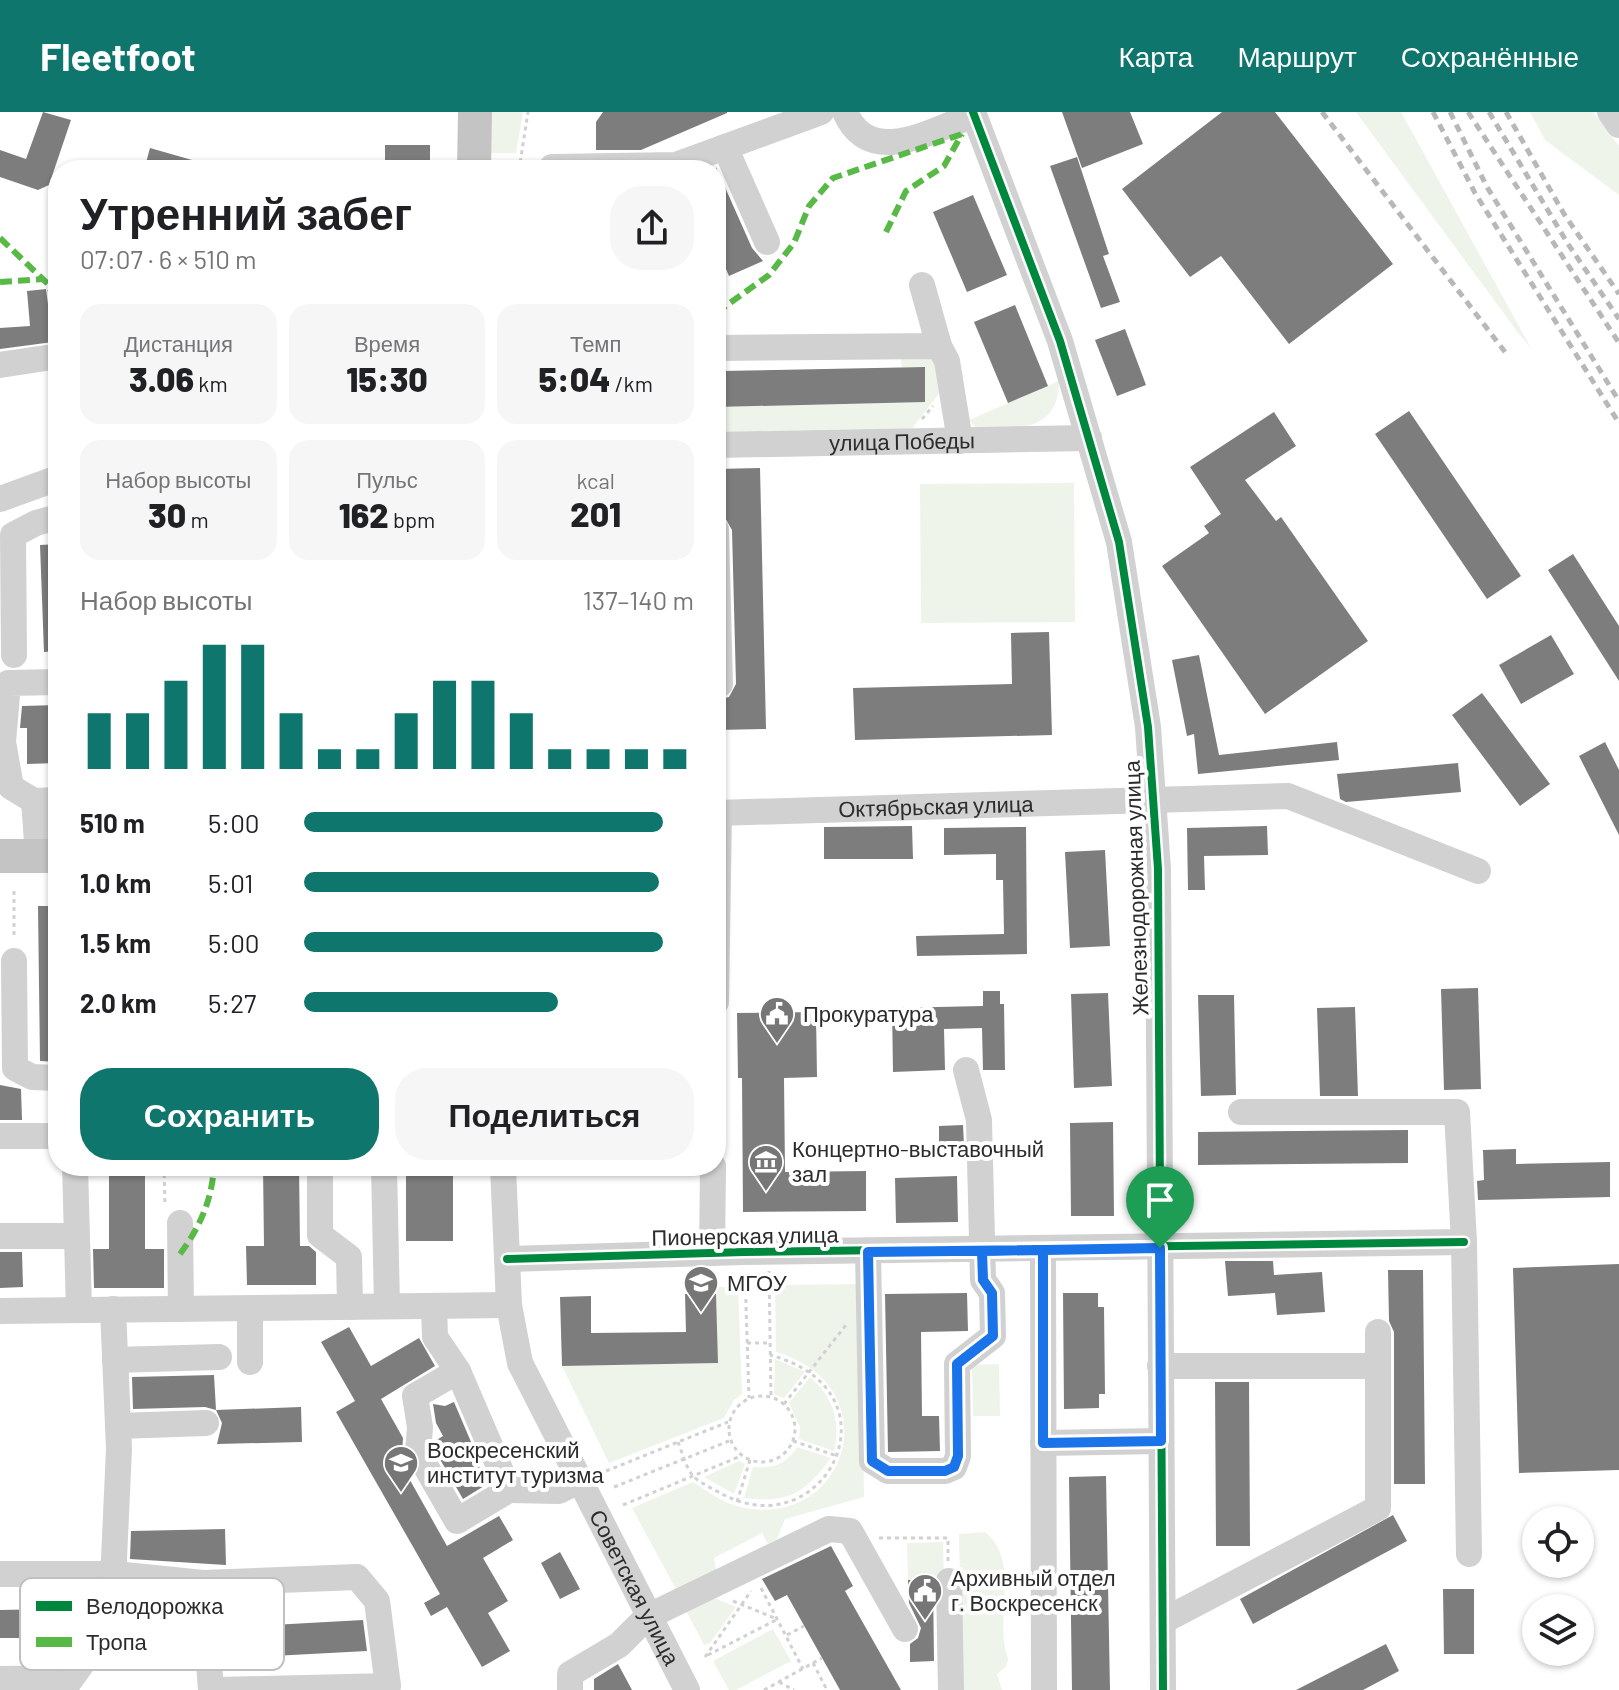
<!DOCTYPE html>
<html lang="ru">
<head>
<meta charset="utf-8">
<style>
  body { margin:0; font-family:Barlow,sans-serif; background:#f6f6f6; color:#202124; height:100vh; display:flex; flex-direction:column; font-size:30px; white-space:nowrap }
  * { box-sizing:border-box; margin:0 }
  p { font-size:26px; color:#757577 }
  .icon { flex:none; width:44px; height:44px; fill:none; stroke:currentColor; stroke-width:2; stroke-linecap:round; stroke-linejoin:round }
  .map { position:relative; flex:1; overflow:hidden }
  .panel { position:absolute; left:48px; top:48px; width:678px; height:1016px; display:flex; flex-direction:column; background:#fff; border-radius:32px; box-shadow:0 2px 6px #0004 }
  .panel>* { flex:none }
  .fabs { position:absolute; left:1522px; top:1394px; display:grid; gap:16px }
  .fabs a { display:grid; place-items:center; width:72px; height:72px; border-radius:50%; background:#fff; box-shadow:0 2px 6px #0004; font-size:40px }
  .pin { position:absolute; display:grid; place-items:center; width:68px; height:68px; color:#fff; margin:-82px -34px; border-radius:50% 50% 50% 0; rotate:-45deg; box-shadow:0 0 8px #0007 }
  .pin .icon { rotate:45deg }
  .round { display:grid; place-items:center; flex:none; width:84px; height:84px; border-radius:32px; background:#f6f6f6 }
  .head { display:flex; align-items:center; justify-content:space-between; height:136px; padding:0 32px }
  h1 { font-size:44px; font-weight:800; line-height:60px }
  .figures { display:grid; grid-template-columns:repeat(3,1fr); gap:12px; height:136px; padding:8px 32px }
  .figures div { display:grid; align-content:center; border-radius:20px; background:#f6f6f6; text-align:center }
  .figures b { font-size:34px; font-weight:800 }
  .figures small { font-size:22px; font-weight:400 }
  .figures p { font-size:22px }
  .chart { height:224px; padding:16px 32px }
  .chart p { display:flex; justify-content:space-between }
  .chart svg { width:100%; height:144px; margin-top:8px; stroke:#0f766e; stroke-width:6 }
  .primary-button { display:flex; gap:16px; margin-top:auto; padding:16px 32px }
  .primary-button a { flex:1; height:92px; border-radius:32px; background:#0f766e; color:#fff; font-size:32px; font-weight:800; line-height:92px; text-align:center }
  .primary-button a+a { background:#f6f6f6; color:#202124 }
  ul { padding:0 32px; list-style:none; font-size:26px }
  li { display:grid; grid-template-columns:128px 96px 1fr; align-items:center; height:60px }
  li i { height:20px; border-radius:10px; background:#0f766e }
  header { display:flex; align-items:center; gap:48px; box-sizing:border-box; height:112px; padding:0 40px; background:#0f766e; color:#fff }
  header strong { font-size:38px }
  nav { display:flex; gap:44px; margin-inline-start:auto; font-size:28px }
  .map>svg:first-child { display:block }
  .green { fill:#eef4ea }
  .building { fill:#7d7d7d }
  .lines { fill:none; stroke-linecap:round; stroke-linejoin:round }
  .path { stroke:#d1d1d1; stroke-width:3; stroke-dasharray:4 4; stroke-linecap:butt }
  .minor { stroke:#d1d1d1; stroke-width:26 }
  .major { stroke:#c4c4c4; stroke-width:34 }
  .rail { stroke:#b8b8b8; stroke-width:5; stroke-dasharray:8 6; stroke-linecap:butt }
  .quiet { stroke:#58b947; stroke-width:6; stroke-dasharray:12 6; stroke-linecap:butt }
  .cycleway-casing { stroke:#fff; stroke-width:13 }
  .cycleway { stroke:#00873e; stroke-width:8 }
  .route-casing { stroke:#fff; stroke-width:16 }
  .route { stroke:#1a73e8; stroke-width:10 }
  .labels { text-anchor:middle; stroke-width:8; stroke-linejoin:round; paint-order:stroke }
  .street-label { font-size:22px; fill:#2c2c2c; stroke:#fff }
  .poi-label { font-size:22px; fill:#2c2c2c; stroke:#fff; text-anchor:start }
  .key { fill:#fff; stroke:#c0c0c0; stroke-width:2 }
  .key-label { font-size:22px; fill:#2c2c2c }
</style>
</head>
<body>
<header>
<strong>Fleetfoot</strong>
<nav><a>Карта</a><a>Маршрут</a><a>Сохранённые</a></nav>
</header>
<div class="map">
<svg width="1619" height="1578" viewBox="0 0 1619 1578">
  <rect width="100%" height="100%" fill="#fff"/>
  <path class="green" d="M 490,0 L 523,0 L 516,41 L 488,41 Z
    M 1356,0 L 1401,0 L 1531,236 L 1519,222 Z
    M 1530,0 L 1593,0 L 1619,34 L 1619,83 L 1545,28 Z
    M 927,245 L 937,250 L 941,279 L 910,319 L 716,322 L 716,295 L 925,290 L 925,255 L 902,255 L 901,246 Z
    M 1059,269 C 1059,320 1017,317 978,317 L 969,308 Z
    M 1074,371 L 1075,510 L 921,511 L 920,372 Z
    M 861,1172 L 864,1385 L 785,1407 L 777,1427 L 768,1432 L 762,1421 L 714,1446 L 717,1464 L 679,1483 L 632,1396 L 693,1370 C 706,1378 721,1390 737,1394 C 846,1423 893,1274 776,1240 L 775,1173 Z
    M 716,1175 L 738,1175 L 742,1282 L 734,1288 L 724,1306 L 609,1351 L 562,1254 L 717,1251 Z
    M 775,1247 L 805,1260 L 784,1286 L 774,1282 Z
    M 999,1252 L 1000,1304 L 973,1304 L 972,1253 Z
    M 810,1265 C 833,1284 841,1310 834,1339 L 799,1327 L 800,1315 L 789,1291 Z
    M 797,1335 L 831,1346 C 804,1382 789,1391 744,1386 L 753,1355 C 774,1357 786,1352 797,1335 Z
    M 739,1349 L 745,1352 L 734,1382 L 704,1365 Z
    M 985,1420 C 1022,1450 993,1506 1008,1547 L 1006,1555 L 997,1562 L 1002,1578 L 962,1578 L 959,1422 Z
    M 943,1430 L 944,1467 L 908,1468 L 907,1431 Z
    M 705,1482 L 736,1495 L 710,1531 L 704,1533 L 683,1493 Z
    M 773,1517 L 791,1549 L 736,1578 L 729,1578 L 713,1549 Z"/>
  <path class="building" d="M 43,0 L 71,8 L 49,73 L 38,78 L 0,65 L 0,38 L 26,47 Z
    M 603,0 L 727,0 L 727,1 L 641,38 L 596,38 L 596,10 Z
    M 1062,0 L 1130,0 L 1143,32 L 1082,56 Z
    M 1222,0 L 1275,0 L 1393,152 L 1289,232 L 1221,144 L 1190,165 L 1122,77 Z
    M 385,33 L 430,33 L 430,58 L 385,58 Z
    M 150,36 L 213,54 L 212,58 L 144,58 Z
    M 1077,45 L 1109,142 L 1103,144 L 1120,190 L 1101,196 L 1050,54 Z
    M 716,55 L 752,136 L 763,149 L 729,164 L 716,134 Z
    M 973,83 L 1007,163 L 967,180 L 933,100 Z
    M 46,177 L 53,230 L 0,237 L 0,216 L 30,214 L 27,179 Z
    M 1015,193 L 1048,274 L 1008,291 L 974,210 Z
    M 1125,217 L 1146,273 L 1117,284 L 1095,228 Z
    M 925,255 L 925,290 L 716,295 L 716,263 L 722,263 L 722,259 Z
    M 1409,299 L 1521,464 L 1487,487 L 1375,322 Z
    M 1274,300 L 1296,334 L 1245,368 L 1276,409 L 1281,405 L 1368,529 L 1265,602 L 1162,454 L 1209,421 L 1204,414 L 1221,402 L 1190,355 Z
    M 760,356 L 766,617 L 716,618 L 716,588 L 729,585 L 736,572 L 732,418 L 724,404 L 723,390 L 716,390 L 716,357 Z
    M 58,432 L 58,539 L 44,540 L 40,433 Z
    M 1573,442 L 1619,514 L 1619,569 L 1548,458 Z
    M 1049,520 L 1052,623 L 855,628 L 853,576 L 1012,572 L 1011,521 Z
    M 1551,523 L 1574,562 L 1521,592 L 1499,553 Z
    M 1199,543 L 1219,643 L 1337,630 L 1339,648 L 1198,662 L 1194,622 L 1187,624 L 1172,548 Z
    M 1482,581 L 1550,672 L 1520,694 L 1452,603 Z
    M 58,593 L 58,651 L 27,652 L 27,616 L 20,616 L 22,594 Z
    M 1605,630 L 1619,658 L 1619,723 L 1579,644 Z
    M 1458,651 L 1461,680 L 1346,690 L 1340,687 L 1337,662 Z
    M 912,714 L 913,747 L 824,747 L 824,715 Z
    M 1267,714 L 1268,743 L 1204,744 L 1205,778 L 1188,778 L 1187,716 Z
    M 1026,715 L 1027,842 L 917,844 L 916,824 L 1004,822 L 1003,768 L 996,768 L 996,742 L 944,743 L 944,716 Z
    M 1105,738 L 1110,834 L 1070,836 L 1065,740 Z
    M 38,794 L 58,794 L 58,950 L 40,949 Z
    M 1478,876 L 1481,977 L 1444,978 L 1441,877 Z
    M 983,879 L 1000,879 L 1000,892 L 1004,892 L 1005,958 L 983,958 L 982,916 L 944,917 L 945,958 L 893,960 L 892,896 L 983,894 Z
    M 1108,881 L 1112,974 L 1074,976 L 1071,882 Z
    M 1198,883 L 1234,883 L 1236,983 L 1201,984 Z
    M 1355,895 L 1358,984 L 1320,984 L 1317,896 Z
    M 816,900 L 817,965 L 784,966 L 785,1060 L 866,1059 L 866,1099 L 743,1100 L 742,966 L 738,966 L 737,901 Z
    M 0,973 L 21,977 L 22,1008 L 0,1008 Z
    M 1113,1010 L 1114,1104 L 1071,1104 L 1070,1011 Z
    M 963,1013 L 964,1033 L 939,1034 L 939,1014 Z
    M 1408,1018 L 1408,1051 L 1198,1053 L 1198,1020 Z
    M 1516,1037 L 1516,1052 L 1610,1050 L 1610,1085 L 1478,1088 L 1477,1069 L 1484,1068 L 1483,1038 Z
    M 109,1054 L 145,1054 L 145,1137 L 164,1137 L 164,1176 L 94,1176 L 93,1137 L 109,1137 Z
    M 263,1054 L 299,1054 L 300,1134 L 309,1134 L 316,1140 L 316,1173 L 247,1173 L 246,1134 L 264,1134 Z
    M 406,1054 L 453,1054 L 453,1129 L 406,1129 Z
    M 957,1064 L 958,1110 L 896,1111 L 895,1066 Z
    M 0,1140 L 22,1140 L 23,1175 L 0,1176 Z
    M 1225,1149 L 1273,1149 L 1274,1163 L 1322,1160 L 1325,1200 L 1277,1203 L 1275,1181 L 1228,1184 Z
    M 1619,1152 L 1619,1358 L 1519,1361 L 1513,1156 Z
    M 1388,1158 L 1423,1158 L 1425,1372 L 1394,1372 L 1394,1220 L 1389,1209 Z
    M 967,1181 L 968,1219 L 921,1220 L 922,1304 L 939,1304 L 940,1339 L 888,1340 L 885,1182 Z
    M 1063,1181 L 1098,1181 L 1098,1195 L 1104,1195 L 1105,1282 L 1099,1282 L 1099,1296 L 1064,1297 Z
    M 685,1182 L 716,1182 L 718,1251 L 562,1254 L 560,1185 L 591,1184 L 591,1221 L 686,1220 Z
    M 349,1215 L 371,1254 L 419,1226 L 435,1254 L 381,1287 L 403,1326 L 402,1342 L 397,1345 L 447,1434 L 499,1404 L 513,1428 L 483,1446 L 508,1489 L 488,1501 L 510,1539 L 482,1555 L 447,1495 L 431,1504 L 424,1491 L 440,1482 L 336,1300 L 355,1289 L 321,1230 Z
    M 214,1263 L 216,1298 L 205,1295 L 133,1297 L 132,1265 Z
    M 1215,1270 L 1249,1270 L 1250,1434 L 1216,1434 Z
    M 454,1290 L 477,1344 L 474,1345 L 489,1371 L 463,1387 L 434,1337 L 435,1329 L 443,1324 L 436,1311 L 433,1292 L 445,1294 Z
    M 301,1295 L 302,1330 L 217,1332 L 222,1311 L 216,1298 Z
    M 1106,1364 L 1110,1578 L 1072,1578 L 1069,1365 Z
    M 1393,1403 L 1407,1429 L 1253,1512 L 1240,1487 Z
    M 225,1417 L 226,1453 L 130,1447 L 131,1419 Z
    M 831,1434 L 853,1474 L 845,1479 L 901,1578 L 840,1578 L 787,1483 L 775,1489 L 762,1467 Z
    M 560,1440 L 580,1477 L 560,1487 L 541,1451 Z
    M 908,1468 L 933,1468 L 934,1549 L 910,1550 L 910,1532 L 918,1526 L 921,1516 L 909,1491 Z
    M 1443,1477 L 1474,1477 L 1474,1542 L 1444,1542 Z
    M 50,1497 L 50,1526 L 0,1526 L 0,1498 Z
    M 363,1508 L 367,1539 L 237,1546 L 235,1515 Z
    M 1386,1532 L 1399,1559 L 1363,1578 L 1296,1578 Z
    M 618,1552 L 632,1578 L 594,1578 L 594,1567 Z"/>
  <g class="lines">
    <path class="path" d="M 519,58 L 528,0
      M 922,307 L 933,294
      M 14,779 L 14,826
      M 164,1054 L 165,1094
      M 769,1159 L 771,1284
      M 745,1163 L 749,1286
      M 747,1231 L 770,1231
      M729 1317a33 33 0 1 1 66 0a33 33 0 1 1-66 0Z
      M 784,1292 L 846,1213
      M 793,1329 L 837,1344
      M 678,1330 C 682,1340 686,1356 693,1364 C 700,1371 715,1378 724,1383 C 826,1435 904,1279 770,1243
      M 606,1359 L 728,1310
      M 614,1375 L 729,1329
      M 737,1390 L 750,1348
      M 623,1393 L 741,1344
      M 879,1426 L 948,1426 L 948,1449
      M 761,1476 L 803,1557
      M 733,1489 L 777,1507
      M 787,1523 L 804,1514
      M 708,1543 L 776,1508
      M 705,1545 L 751,1479
      M 813,1551 L 827,1578
      M 779,1570 L 794,1578
      M 764,1578 L 822,1546"/>
    <g class="minor">
      <path d="M 845,0 C 870,57 932,18 974,3"/>
      <path d="M 973,0 L 1060,229 L 1119,430 L 1148,615 L 1158,757 L 1163,1578"/>
      <path d="M 1610,0 L 1619,13"/>
      <path d="M 725,35 L 767,130"/>
      <path d="M 552,55 L 676,53 L 821,0"/>
      <path d="M 922,173 L 939,234"/>
      <path d="M 716,236 L 939,234 L 947,249 L 960,329"/>
      <path d="M 0,253 L 46,246"/>
      <path id="s1" d="M 716,333 L 1089,326"/>
      <path d="M 0,387 L 58,366"/>
      <path d="M 716,418 L 720,572 L 716,572"/>
      <path d="M 14,543 L 13,423 L 36,411 L 58,405"/>
      <path d="M 58,570 L 8,571 L 3,630 L 11,675 L 34,689 L 58,688"/>
      <path d="M 34,689 L 38,744"/>
      <path id="s2" d="M 716,701 L 1288,684 L 1478,759"/>
      <path d="M 14,849 L 15,956 L 32,965 L 58,966"/>
      <path d="M 716,890 L 719,701"/>
      <path d="M 1241,1000 L 1457,1000 L 1464,1130 L 1469,1442"/>
      <path d="M 0,1024 L 58,1024"/>
      <path d="M 75,1054 L 79,1198"/>
      <path d="M 320,1054 L 320,1123 L 349,1145 L 350,1195"/>
      <path d="M 384,1054 L 387,1194"/>
      <path id="s3" d="M 503,1054 L 509,1193 L 520,1251 L 687,1578"/>
      <path d="M 180,1111 L 181,1197"/>
      <path d="M 0,1124 L 76,1124"/>
      <path d="M 1043,1138 L 1044,1578"/>
      <path d="M 868,1140 L 872,1349 L 888,1359 L 945,1359 L 954,1355 L 958,1344 L 957,1252 L 993,1224 L 992,1181 L 983,1168 L 979,1008 L 966,958"/>
      <path d="M 712,1141 L 713,1054"/>
      <path d="M 507,1147 L 744,1140 L 1464,1130"/>
      <path d="M 434,1194 L 435,1225 L 458,1259 L 509,1378 L 559,1379 L 578,1369"/>
      <path d="M 250,1196 L 250,1250"/>
      <path d="M 0,1199 L 509,1193"/>
      <path d="M 115,1248 L 219,1245"/>
      <path d="M 1160,1254 L 1378,1254"/>
      <path d="M 458,1259 L 415,1284 L 420,1315 L 418,1341 L 457,1409 L 509,1378"/>
      <path d="M 118,1314 L 206,1311"/>
      <path d="M 1043,1331 L 1161,1329"/>
      <path d="M 0,1462 L 115,1462 L 203,1471 L 357,1465 L 377,1489 L 388,1574 L 219,1578"/>
      <path d="M 949,1469 L 951,1578"/>
      <path d="M 203,1471 L 211,1578"/>
      <path d="M 1163,1509 L 1378,1396 L 1378,1220"/>
      <path d="M 0,1567 L 71,1566"/>
      <path d="M 63,1578 L 94,1535 L 112,1491 L 119,1337 L 113,1197"/>
      <path d="M 570,1578 L 570,1562 L 619,1533 L 647,1505 L 829,1417 L 850,1419 L 905,1517"/>
    </g>
    <path class="major" d="M 474,58 L 475,0
      M 0,744 L 58,744"/>
    <path class="rail" d="M 1322,0 L 1505,240
      M 1433,0 L 1475,81 L 1619,311
      M 1450,0 L 1487,75 L 1619,289
      M 1468,0 L 1619,231
      M 1489,0 L 1568,132 L 1619,207
      M 1506,0 L 1564,102 L 1619,182"/>
    <path class="quiet" d="M 886,120 L 906,79 L 944,54 L 962,22
      M 0,126 L 48,172 L 58,196
      M 0,170 L 44,167
      M 716,201 L 769,163 L 794,131 L 809,94 L 833,66 L 962,22
      M 180,1142 C 200,1115 212,1088 214,1054"/>
    <defs>
      <path id="cycleway" d="M 973,0 L 1060,229 L 1119,430 L 1148,615 L 1158,757 L 1163,1578
        M 507,1147 L 744,1140 L 1464,1130"/>
    </defs>
    <use href="#cycleway" class="cycleway-casing"/>
    <use href="#cycleway" class="cycleway"/>
  </g>
  <g class="lines">
    <defs>
      <path id="route" d="M 1160,1136 L 982,1139 L 983,1168 L 992,1181 L 993,1224 L 957,1252 L 958,1344 L 954,1355 L 945,1359 L 888,1359 L 872,1349 L 868,1140 L 1043,1138 L 1043,1331 L 1161,1329 L 1160,1136"/>
    </defs>
    <use href="#route" class="route-casing"/>
    <use href="#route" class="route"/>
  </g>
  <defs>
    <symbol id="civic-pin" viewBox="-11 -11 22 30"><path d="M0 17L-7.5 6A9.5 9.5 0 1 1 7.5 6Z" fill="#767676" stroke="#fff"/><path d="M-.6-6.5H3V-4.5H.6V-3L4-1V1h2V6H-6V1h2V-1L-.6-3ZM-1.2 2.5V6h2.4V2.5Z" fill="#fff"/></symbol>
    <symbol id="museum-pin" viewBox="-11 -11 22 30"><path d="M0 17L-7.5 6A9.5 9.5 0 1 1 7.5 6Z" fill="#767676" stroke="#fff"/><path d="M0-6L6-3V-2H-6V-3ZM-5-1h2V3h-2ZM-1-1h2V3h-2ZM3-1h2V3H3ZM-6 4H6V6H-6Z" fill="#fff"/></symbol>
    <symbol id="university-pin" viewBox="-11 -11 22 30"><path d="M0 17L-7.5 6A9.5 9.5 0 1 1 7.5 6Z" fill="#767676" stroke="#fff"/><path d="M0-5L7-2L0 1L-7-2ZM-4 1L0 2.5L4 1V4Q0 6-4 4Z" fill="#fff"/></symbol>
  </defs>
  <g fill-rule="evenodd">
    <use href="#civic-pin" x="757" y="882" width="40" height="54"/>
    <use href="#museum-pin" x="746" y="1030" width="40" height="54"/>
    <use href="#university-pin" x="681" y="1151" width="40" height="54"/>
    <use href="#university-pin" x="381" y="1331" width="40" height="54"/>
    <use href="#civic-pin" x="905" y="1459" width="40" height="54"/>
  </g>
  <g class="labels">
    <g class="street-label">
      <text dy="8" stroke="none"><textPath href="#s1" startOffset="186">улица Победы</textPath></text>
      <text dy="8" stroke="none"><textPath href="#s2" startOffset="220">Октябрьская улица</textPath></text>
      <text transform="translate(1136 776) rotate(-92)" y="8">Железнодорожная улица</text>
      <text transform="translate(745 1124) rotate(-1)" y="8">Пионерская улица</text>
      <text dy="8" stroke="none"><textPath href="#s3" startOffset="450">Советская улица</textPath></text>
    </g>
    <g class="poi-label">
      <text x="803" y="910">Прокуратура</text>
      <text x="792" y="1045">Концертно-выставочный<tspan x="792" dy="25">зал</tspan></text>
      <text x="727" y="1179">МГОУ</text>
      <text x="427" y="1346">Воскресенский<tspan x="427" dy="25">институт туризма</tspan></text>
      <text x="951" y="1474">Архивный отдел<tspan x="951" dy="25">г. Воскресенск</tspan></text>
    </g>
  </g>
  <rect x="20" y="1466" width="264" height="92" rx="12" class="key"/>
  <rect x="36" y="1489" width="36" height="10" fill="#00873e"/>
  <rect x="36" y="1525" width="36" height="10" fill="#58b947"/>
  <g class="key-label">
    <text x="86" y="1502">Велодорожка</text>
    <text x="86" y="1538">Тропа</text>
  </g>
</svg>
<div class="fabs">
<a><svg class="icon" aria-label="locate" viewBox="0 0 24 24"><circle cx="12" cy="12" r="6"/><path d="M12 2v4M12 18v4M2 12h4M18 12h4"/></svg></a>
<a><svg class="icon" aria-label="layers" viewBox="0 0 24 24"><path d="M12 4l9 5-9 5-9-5zM3 14l9 5 9-5"/></svg></a>
</div>
<div class="pin" style="left:1160px;top:1136px;background:#1e9e55"><svg class="icon" aria-label="arrive" viewBox="0 0 24 24"><path d="M6 21V4h12l-3 4 3 4H6"/></svg></div>
<section class="panel">
<div class="head"><div><h1>Утренний забег</h1><p>07:07 · 6 × 510 m</p></div><a class="round"><svg class="icon" aria-label="share" viewBox="0 0 24 24"><path d="M12 15V3M7 8l5-5 5 5M5 13v7h14v-7"/></svg></a></div>
<div class="figures">
<div><p>Дистанция</p><b>3.06<small> km</small></b></div>
<div><p>Время</p><b>15:30</b></div>
<div><p>Темп</p><b>5:04<small> /km</small></b></div>
</div>
<div class="figures">
<div><p>Набор высоты</p><b>30<small> m</small></b></div>
<div><p>Пульс</p><b>162<small> bpm</small></b></div>
<div><p>kcal</p><b>201</b></div>
</div>
<div class="chart"><p><span>Набор высоты</span>137–140 m</p>
<svg viewBox="0 0 160 44" preserveAspectRatio="none"><path d="M5 44V27M15 44V27M25 44V17M35 44V6M45 44V6M55 44V27M65 44V38M75 44V38M85 44V27M95 44V17M105 44V17M115 44V27M125 44V38M135 44V38M145 44V38M155 44V38"/></svg>
</div>
<ul>
<li><b>510 m</b>5:00<i style="width:92%"></i></li>
<li><b>1.0 km</b>5:01<i style="width:91%"></i></li>
<li><b>1.5 km</b>5:00<i style="width:92%"></i></li>
<li><b>2.0 km</b>5:27<i style="width:65%"></i></li>
</ul>
<div class="primary-button"><a>Сохранить</a><a>Поделиться</a></div>
</section>
</div>
</body>
</html>
